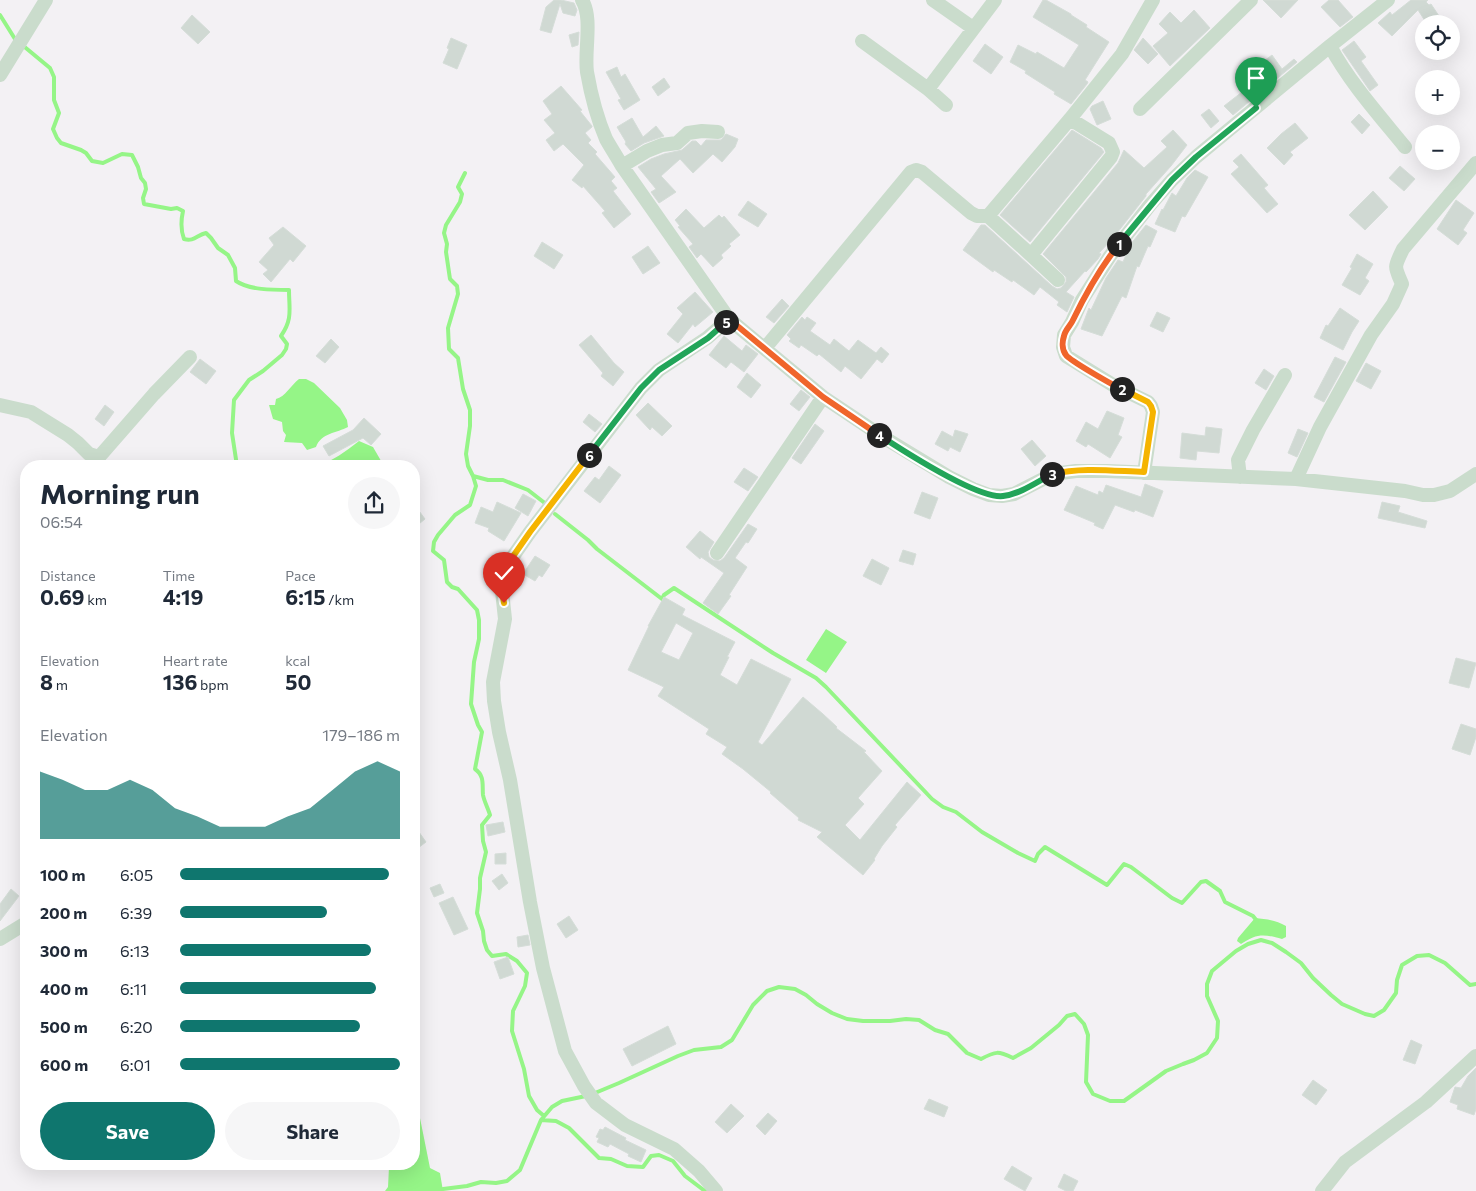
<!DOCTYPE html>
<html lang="en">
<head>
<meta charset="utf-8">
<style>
  body { margin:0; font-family:Commissioner,sans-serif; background:#f6f6f7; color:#1f2937; height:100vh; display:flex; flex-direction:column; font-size:19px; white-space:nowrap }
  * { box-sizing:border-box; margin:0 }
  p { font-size:16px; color:#747a83 }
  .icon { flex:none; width:28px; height:28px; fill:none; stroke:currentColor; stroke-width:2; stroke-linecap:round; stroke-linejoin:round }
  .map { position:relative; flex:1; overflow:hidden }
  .drawer { position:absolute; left:20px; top:460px; width:400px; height:710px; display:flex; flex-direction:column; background:#fff; border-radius:20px; box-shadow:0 5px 20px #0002 }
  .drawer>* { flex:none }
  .tools { position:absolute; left:1415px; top:15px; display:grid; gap:10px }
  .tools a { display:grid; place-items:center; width:45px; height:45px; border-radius:50%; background:#fff; box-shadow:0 5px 20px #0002; font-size:25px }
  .pin { position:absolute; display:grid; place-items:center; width:42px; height:42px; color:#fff; margin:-51px -21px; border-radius:50% 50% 50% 0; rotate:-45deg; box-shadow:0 0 5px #0007 }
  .pin .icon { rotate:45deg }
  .km { position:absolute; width:25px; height:25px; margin:-12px; border-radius:50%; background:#222; color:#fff; font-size:14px; line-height:25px; text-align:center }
  .round { display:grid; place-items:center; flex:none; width:52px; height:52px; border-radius:26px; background:#f6f6f7 }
  .headline { display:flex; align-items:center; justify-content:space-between; height:85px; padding:0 20px }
  h1 { font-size:28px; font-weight:700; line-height:38px }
  .figures { display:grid; grid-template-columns:repeat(3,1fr); gap:8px; height:85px; padding:5px 20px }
  .figures div { display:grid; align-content:center }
  .figures b { font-size:21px; font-weight:700 }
  .figures small { font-size:14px; font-weight:400 }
  .figures p { font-size:14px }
  .chart { height:140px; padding:10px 20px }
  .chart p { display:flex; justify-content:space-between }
  .chart svg { width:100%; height:90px; margin-top:5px; fill:#0f766e; opacity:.7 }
  .cta { display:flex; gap:10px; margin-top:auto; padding:10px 20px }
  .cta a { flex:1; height:58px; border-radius:30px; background:#0f766e; color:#fff; font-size:20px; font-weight:700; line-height:58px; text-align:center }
  .cta a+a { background:#f6f6f7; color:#1f2937 }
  ul { padding:0 20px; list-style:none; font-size:16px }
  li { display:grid; grid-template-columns:80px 60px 1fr; align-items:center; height:38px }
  li i { height:12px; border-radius:6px; background:#0f766e }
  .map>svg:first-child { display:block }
  .water { fill:#95f587 }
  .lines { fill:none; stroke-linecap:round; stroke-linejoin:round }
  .stream { stroke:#95f587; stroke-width:4 }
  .building { fill:#d0d9d3; stroke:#d5ddd8; fill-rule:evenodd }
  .street { stroke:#cadccc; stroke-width:14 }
  .split-1-casing { stroke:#fff; stroke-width:10 }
  .split-2-casing { stroke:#fff; stroke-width:10 }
  .split-3-casing { stroke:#fff; stroke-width:10 }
  .split-4-casing { stroke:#fff; stroke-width:10 }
  .split-5-casing { stroke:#fff; stroke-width:10 }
  .split-6-casing { stroke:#fff; stroke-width:10 }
  .split-7-casing { stroke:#fff; stroke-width:10 }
  .split-1 { stroke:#22a559; stroke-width:6 }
  .split-2 { stroke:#f0652b; stroke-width:6 }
  .split-3 { stroke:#f5b400; stroke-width:6 }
  .split-4 { stroke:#22a559; stroke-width:6 }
  .split-5 { stroke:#f0652b; stroke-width:6 }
  .split-6 { stroke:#22a559; stroke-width:6 }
  .split-7 { stroke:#f5b400; stroke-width:6 }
</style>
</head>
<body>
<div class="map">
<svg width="1476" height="1191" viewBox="0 0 1476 1191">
  <rect width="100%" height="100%" fill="#f3f1f4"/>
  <path class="water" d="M 299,379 L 306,379 L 314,383 L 340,408 L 347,420 L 348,427 C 337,433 321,433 316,447 L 307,450 L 302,443 L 284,442 L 286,435 L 283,431 L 282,422 L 273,419 L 269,405 L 275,405 L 276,399 C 285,397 291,385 299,379 Z
    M 359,441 L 373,447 L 384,466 L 317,466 C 333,461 346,451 359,441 Z
    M 826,629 L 847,642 L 826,673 L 806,660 Z
    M 1255,918 C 1266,919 1276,920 1286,926 L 1286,937 L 1282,939 C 1264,934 1257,933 1241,944 L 1237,941 L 1238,938 Z
    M 414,1088 L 430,1168 L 440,1173 L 443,1191 L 385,1191 L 388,1187 L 389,1167 L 386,1164 L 414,1164 Z"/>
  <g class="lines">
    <path class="stream" d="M 0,15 L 15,39 L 50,68 L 54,77 L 54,100 L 59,113 L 53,129 L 57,138 L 61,143 L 81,150 L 86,153 L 92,161 L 103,163 L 122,154 L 132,155 L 138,167 L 141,178 L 145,183 L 146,189 L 143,198 L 144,204 L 171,209 L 177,208 L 183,211 C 181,220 181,231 184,239 C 194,242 197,235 206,233 L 211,238 L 218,248 L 228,255 L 235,268 L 236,281 C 249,290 273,290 289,290 C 289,309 293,319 281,336 L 287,344 L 286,349 L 282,355 L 263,371 L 249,380 L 234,400 L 232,433 L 237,466
      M 465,173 L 458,187 L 462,194 L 460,202 L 446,225 L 444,233 L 447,244 L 446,252 L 450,279 L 457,286 L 458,294 L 448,328 L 449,349 L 458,358 L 463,389 L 470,410 L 470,426 L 466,454 L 468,466 L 473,476 L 476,486 L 470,505 L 455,515 L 438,535 L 434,542 L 433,551 L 444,560 L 447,582 L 452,587 L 458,589 L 477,610 L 479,620 L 479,639 L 474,662 L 471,704 L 478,725 L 482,732 L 475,769 C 485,776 482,785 483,795 C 484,801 488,808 490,815 L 482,825 L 483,841 L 486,852 L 480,878 L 480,889 L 477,913 L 483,931 L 484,941 L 487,950 L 492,956 L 506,954 L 517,961 L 527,973 L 525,986 L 513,1011 L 512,1031 L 524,1069 L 529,1096 L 537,1110 L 544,1116
      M 473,476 L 488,480 L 503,480 L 528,490 L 546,504
      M 555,514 L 588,540 L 597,549 L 662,599 L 664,595 L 674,588 L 773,653 L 816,678 L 826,687 L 932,799 L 943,807 L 956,812 L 982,832 L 1018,853 L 1035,861 L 1038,854 L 1045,847 L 1107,885 L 1124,864 L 1131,867 L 1172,898 L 1182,903 L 1201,882 L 1206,881 L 1220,891 L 1225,902 L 1253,916 L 1257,921
      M 595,1093 L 619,1083 L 678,1056 L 694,1050 L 721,1047 L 732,1040 L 753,1005 L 767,991 L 779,987 L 795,989 L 806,995 L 817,1004 L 832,1013 L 847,1019 L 863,1021 L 890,1021 L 906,1019 L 919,1020 L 935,1030 L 948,1034 L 967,1053 L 981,1059 C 996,1051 998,1051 1013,1058 L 1031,1048 L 1059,1025 L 1067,1016 L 1075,1014 L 1084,1024 L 1088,1035 L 1086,1082 L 1093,1094 L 1110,1101 L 1124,1101 L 1166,1071 L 1183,1064 L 1194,1060 L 1207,1053 L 1217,1038 L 1218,1021 L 1207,996 L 1207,984 L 1212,971 L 1236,951 L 1248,944 L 1261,940 L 1272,943 L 1286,952 L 1301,963 L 1313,978 L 1331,995 L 1342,1004 L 1365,1014 L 1374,1016 L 1384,1010 L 1396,993 L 1397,980 L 1402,965 L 1417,956 L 1429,955 L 1445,963 L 1470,985 L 1476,984
      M 541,1120 L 556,1121 L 569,1128 L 599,1158 L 611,1159 L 627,1166 L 643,1167 L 651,1156 L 659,1155 L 673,1161 L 685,1176 L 705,1191
      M 443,1189 L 467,1186 L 481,1182 L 496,1183 L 507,1181 L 520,1170 L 541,1120 L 552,1107 L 562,1101 L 586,1096"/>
  </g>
  <path class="building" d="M 554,0 L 561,0 L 574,3 L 577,10 L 575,16 L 563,13 L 560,4 L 551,33 L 540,30 L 546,7 Z
    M 1043,0 L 1046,0 L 1071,14 L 1071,15 L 1087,25 L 1086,27 L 1109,42 L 1085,80 L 1088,82 L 1087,84 L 1071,104 L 1054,94 L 1055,92 L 1025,73 L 1026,71 L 1010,62 L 1018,45 L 1036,54 L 1037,52 L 1064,68 L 1079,45 L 1033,17 Z
    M 1263,0 L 1298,0 L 1281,18 Z
    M 1329,0 L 1338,0 L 1353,17 L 1340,27 L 1321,7 Z
    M 1411,0 L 1428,0 L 1426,2 L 1429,5 L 1431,4 L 1441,19 L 1434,24 L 1427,24 L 1418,10 L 1392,36 L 1378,23 L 1390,12 L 1392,15 Z
    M 1194,10 L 1210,28 L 1170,66 L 1153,46 L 1168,33 L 1159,24 L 1170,12 L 1181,23 Z
    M 192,15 L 210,32 L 198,44 L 181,28 Z
    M 579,32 L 578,45 L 572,47 L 569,35 Z
    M 451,38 L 467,45 L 457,69 L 443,63 L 449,49 L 447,48 Z
    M 1143,38 L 1158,54 L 1148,64 L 1134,50 Z
    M 1354,41 L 1366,57 L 1361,61 L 1378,85 L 1370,91 L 1342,50 Z
    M 985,44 L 1003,57 L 991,74 L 973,61 Z
    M 1272,55 L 1282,69 L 1294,59 L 1297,62 L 1233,115 L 1224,106 L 1251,85 L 1244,76 Z
    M 617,67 L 621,77 L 625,74 L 640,100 L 624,110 L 618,100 L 621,99 L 606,72 Z
    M 664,78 L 670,87 L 658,96 L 652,87 Z
    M 561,86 L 582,110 L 580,111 L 592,126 L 592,127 L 585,133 L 591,140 L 588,143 L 597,152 L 595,154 L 615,177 L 611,181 L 617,188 L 613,191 L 631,214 L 614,228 L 602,213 L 605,211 L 583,186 L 582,188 L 572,180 L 584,165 L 563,144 L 554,151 L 546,140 L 555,133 L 544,120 L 552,114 L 543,101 Z
    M 1103,101 L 1111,119 L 1097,125 L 1090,109 L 1092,106 Z
    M 1209,109 L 1219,121 L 1211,128 L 1201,115 Z
    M 1359,114 L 1370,125 L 1362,134 L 1351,122 Z
    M 632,118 L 643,137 L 656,126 L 664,136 L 644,143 L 631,151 L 625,144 L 626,142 L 617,127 Z
    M 1295,123 L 1308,138 L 1290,152 L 1293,155 L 1284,165 L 1267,148 L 1281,134 Z
    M 1072,130 L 1101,148 L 1104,152 L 1030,242 L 1000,215 Z
    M 1173,130 L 1187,145 L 1171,166 L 1146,194 L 1146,196 L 1113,238 L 1099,253 L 1101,254 L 1098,259 L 1086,272 L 1085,271 L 1066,292 L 1074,297 L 1067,312 L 1057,305 L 1059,302 L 1040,287 L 1034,295 L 1013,280 L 1012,282 L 994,270 L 993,272 L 963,250 L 981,225 L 985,225 L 1052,286 L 1057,289 L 1061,288 L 1066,282 L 1066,277 L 1043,254 L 1118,163 L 1124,150 L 1144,168 L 1167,147 L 1161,141 Z
    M 726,134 L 738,139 L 735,147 L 722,162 L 713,154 L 693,173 L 680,159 L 661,176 L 676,192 L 659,203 L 651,192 L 656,189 L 638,167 L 651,159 L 664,154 L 682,150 L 692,141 L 696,141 L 701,146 L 706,140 L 721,140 Z
    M 1241,154 L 1268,185 L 1264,188 L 1278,204 L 1267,213 L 1231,174 L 1239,167 L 1233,161 Z
    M 1400,166 L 1415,179 L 1404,191 L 1389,178 Z
    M 1195,170 L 1208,177 L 1185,217 L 1182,216 L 1175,232 L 1155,224 L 1162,209 L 1163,210 L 1172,193 L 1176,196 L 1187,178 Z
    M 1373,191 L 1388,207 L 1365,230 L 1349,215 Z
    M 1456,200 L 1474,213 L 1463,230 L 1467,233 L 1458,245 L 1437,229 Z
    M 748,201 L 767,214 L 758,227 L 738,215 Z
    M 686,209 L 704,228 L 719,215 L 722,218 L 724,216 L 740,235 L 729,244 L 731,246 L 721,255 L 723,258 L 713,267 L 701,254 L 697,258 L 689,247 L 693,244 L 678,227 L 680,226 L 675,220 Z
    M 1146,225 L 1157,231 L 1150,247 L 1148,246 L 1139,267 L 1137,266 L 1126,298 L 1122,296 L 1102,336 L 1081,329 L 1089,308 L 1091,310 L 1106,278 L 1118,260 L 1123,262 L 1130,245 Z
    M 283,227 L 306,246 L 293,262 L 290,259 L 271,282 L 263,274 L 268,270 L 259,262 L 274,245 L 269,238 Z
    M 542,242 L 563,255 L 554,269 L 534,256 Z
    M 648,246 L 660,263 L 643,274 L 632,257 Z
    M 1357,254 L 1373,264 L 1365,278 L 1369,281 L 1360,295 L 1342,285 L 1352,268 L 1350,267 Z
    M 695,292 L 713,312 L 695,327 L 693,324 L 678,343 L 667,334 L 683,314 L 677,308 Z
    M 782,299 L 789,306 L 774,323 L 766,317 Z
    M 1340,308 L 1359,321 L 1352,332 L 1343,350 L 1320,338 L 1326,325 L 1328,326 Z
    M 1157,312 L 1170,318 L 1163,332 L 1150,326 Z
    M 802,317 L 805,320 L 807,317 L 816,323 L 810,331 L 830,345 L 834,339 L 849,351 L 858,340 L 876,353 L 881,347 L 889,354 L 882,363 L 877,359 L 861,379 L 845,366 L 841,372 L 819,354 L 817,356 L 801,345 L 799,348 L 789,341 L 791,339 L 787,335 Z
    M 591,335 L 614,363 L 624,372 L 613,386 L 601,376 L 603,373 L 579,345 Z
    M 724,336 L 742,351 L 746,345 L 758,354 L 744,372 L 731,362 L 726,368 L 709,355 Z
    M 331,339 L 339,347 L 325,363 L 316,356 Z
    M 1335,357 L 1346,362 L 1324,402 L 1314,397 Z
    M 200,359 L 216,371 L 206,384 L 190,372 Z
    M 1366,363 L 1381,371 L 1371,389 L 1356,381 Z
    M 1264,369 L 1274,376 L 1266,390 L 1255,383 Z
    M 747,373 L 761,385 L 751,398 L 737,387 Z
    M 801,390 L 810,397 L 799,411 L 790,404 Z
    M 648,403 L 672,426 L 662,436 L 652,427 L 650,430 L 636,415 Z
    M 105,405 L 114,412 L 104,426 L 95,419 Z
    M 1107,411 L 1124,418 L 1118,435 L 1122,437 L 1110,458 L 1088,444 L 1086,447 L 1076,441 L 1086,422 L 1098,429 Z
    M 589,414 L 602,424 L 595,432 L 583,422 Z
    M 364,418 L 381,434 L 371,445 L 363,438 L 329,456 L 323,446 L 353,430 Z
    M 815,424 L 824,431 L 801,464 L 792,458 Z
    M 1206,427 L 1222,429 L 1219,453 L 1197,451 L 1196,460 L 1180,458 L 1182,433 L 1205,436 Z
    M 1298,429 L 1308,433 L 1297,457 L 1288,453 Z
    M 955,430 L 968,434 L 960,452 L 950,447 L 948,451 L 935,444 L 942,431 L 953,437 Z
    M 1032,440 L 1046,456 L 1035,466 L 1021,449 Z
    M 609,466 L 621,475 L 600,503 L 584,491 L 595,477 L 599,480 Z
    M 744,468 L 758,477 L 748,491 L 734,482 Z
    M 1145,484 L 1163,491 L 1153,517 L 1135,510 L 1134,512 L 1115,505 L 1103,529 L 1094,525 L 1095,523 L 1064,510 L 1076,486 L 1098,495 L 1099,491 L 1103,493 L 1106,485 L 1141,497 Z
    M 922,492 L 938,498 L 930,519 L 914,513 Z
    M 523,494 L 536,501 L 528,516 L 515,508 Z
    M 497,502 L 521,513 L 504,541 L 488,531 L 489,528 L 475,523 L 481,507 L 493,512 Z
    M 1382,502 L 1400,506 L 1398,512 L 1427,521 L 1425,528 L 1378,518 Z
    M 414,504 L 425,519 L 414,528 Z
    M 748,524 L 757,529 L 748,543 L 746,542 L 735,558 L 747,567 L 729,595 L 731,596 L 718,614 L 703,603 L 724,573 L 701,557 L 700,559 L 686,547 L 700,531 L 714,542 L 708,552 L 709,557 L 713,560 L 720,561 L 724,558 Z
    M 903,550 L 916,554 L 913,565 L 899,561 Z
    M 535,556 L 550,565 L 542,577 L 539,575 L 535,581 L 523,574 Z
    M 872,559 L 889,568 L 881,585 L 863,576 Z
    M 664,597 L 685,609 L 682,615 L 735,642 L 727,657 L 729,657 L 720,675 L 737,685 L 751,659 L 791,679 L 758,742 L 762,745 L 803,697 L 823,714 L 837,727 L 836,728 L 866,751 L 864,752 L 882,771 L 858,798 L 864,804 L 845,825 L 860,840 L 907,782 L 921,795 L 895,825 L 897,827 L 882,846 L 874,859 L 875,860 L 863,875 L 817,837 L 822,832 L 798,820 L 799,818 L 770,793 L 771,792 L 743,769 L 722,754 L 727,747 L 706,734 L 709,729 L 658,696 L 664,687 L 628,670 L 649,626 L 648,626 ZM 676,623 L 693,633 L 679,660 L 661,652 Z
    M 1456,658 L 1476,663 L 1469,688 L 1449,683 Z
    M 1461,724 L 1476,729 L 1476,737 L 1470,755 L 1452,749 Z
    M 503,822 L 505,832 L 488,836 L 486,825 Z
    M 414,825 L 426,842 L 414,851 Z
    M 506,853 L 506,864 L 495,864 L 495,854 Z
    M 502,874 L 508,883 L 499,890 L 492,881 Z
    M 440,884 L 444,893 L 434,897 L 430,888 Z
    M 11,889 L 19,896 L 0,921 L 0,904 Z
    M 453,897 L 468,929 L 454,935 L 439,903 Z
    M 569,916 L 578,930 L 566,938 L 557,924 Z
    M 528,935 L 530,945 L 518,947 L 517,937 Z
    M 508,957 L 514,974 L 500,979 L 494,962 Z
    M 668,1026 L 676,1044 L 632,1066 L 623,1049 Z
    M 1411,1040 L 1422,1045 L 1415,1064 L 1403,1060 Z
    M 1476,1068 L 1476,1109 L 1474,1115 L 1457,1109 L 1458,1105 L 1450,1102 L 1455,1087 L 1461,1088 L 1468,1076 Z
    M 1313,1080 L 1327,1090 L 1316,1105 L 1302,1095 Z
    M 929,1099 L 948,1107 L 944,1117 L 924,1109 Z
    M 731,1104 L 744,1116 L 727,1133 L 715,1122 Z
    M 768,1113 L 777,1121 L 765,1135 L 756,1126 Z
    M 605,1127 L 626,1138 L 625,1140 L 646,1150 L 641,1162 L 628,1156 L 629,1154 L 610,1144 L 608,1147 L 597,1142 L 599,1138 L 596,1137 L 600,1129 L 603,1130 Z
    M 1012,1166 L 1032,1178 L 1025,1191 L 1004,1179 Z
    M 1064,1174 L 1078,1181 L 1073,1191 L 1066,1191 L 1058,1187 Z"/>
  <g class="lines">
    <path class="street" d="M 582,0 C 593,18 584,51 587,72 C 591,95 597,118 606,139 C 611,148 617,157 622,166 L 729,319 L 823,397 L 883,437 L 949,477 L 973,489 L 989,495 L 1002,496 L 1014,494 L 1053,474 L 1076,471 L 1107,471 L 1296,479 L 1405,491 L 1423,495 L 1434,495 L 1450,491 L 1476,474
      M 933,0 L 973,28
      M 1388,0 L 1330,46 C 1350,83 1379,115 1405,147
      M 862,41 L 928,89 L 946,105
      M 0,75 L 46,0
      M 928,89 L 995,0
      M 1140,109 L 1251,0
      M 622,166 L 647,151 L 662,145 L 677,143 L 688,133 L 702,131 L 718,132
      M 1031,255 L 1111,157 L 1113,152 L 1109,143 L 1070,119
      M 1058,280 L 1031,255 L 988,216 L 1070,119 L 1122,54 L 1153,0
      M 765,348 L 911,172 L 916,170 L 922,172 L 971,213 L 977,216 L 988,216
      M 0,405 L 31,412 L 68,435 L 78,443 L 89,454 L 99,457 L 154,394 L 190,357
      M 1144,473 L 1153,412 L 1151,406 L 1148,402 L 1113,385 L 1066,356 L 1063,347 L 1064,335 L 1072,322 L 1082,300 L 1110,256 L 1150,205 L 1172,180 L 1196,157 L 1330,46
      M 1240,477 L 1238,460 L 1253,430 L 1285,375
      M 1296,479 L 1320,427 L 1371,335 L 1393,304 L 1402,284 C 1394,265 1394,268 1403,249 L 1476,163
      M 717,553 L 823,397
      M 0,939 L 26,923
      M 716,1191 L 699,1171 L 674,1149 L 625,1125 L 596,1103 L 584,1086 L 565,1051 L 543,968 L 530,902 L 510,780 L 499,732 L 494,701 L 493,682 L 505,619 L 502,591 L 503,577 L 507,565 L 530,532 L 641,388 L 659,370 L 707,338 L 729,319
      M 1322,1191 L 1345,1162 L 1426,1102 L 1476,1056"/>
  </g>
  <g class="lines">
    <defs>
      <path id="split-1" d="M 1119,244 L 1172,180 L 1196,157 L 1256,108"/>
      <path id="split-2" d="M 1119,244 C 1101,267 1086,293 1073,320 C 1071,325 1065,330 1064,336 C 1062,342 1062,350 1066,355 C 1069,360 1114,386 1122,389"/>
      <path id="split-3" d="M 1052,474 C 1082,467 1114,471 1144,472 L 1153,412 L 1151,406 L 1148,402 L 1122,389"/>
      <path id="split-4" d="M 879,435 C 902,450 978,499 1003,496 C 1020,494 1037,482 1052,474"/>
      <path id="split-5" d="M 726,322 L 729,319 L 823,397 L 879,435"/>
      <path id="split-6" d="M 589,455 L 641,388 L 659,370 L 708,338 L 726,322"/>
      <path id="split-7" d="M 504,603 L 502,591 L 504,578 L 507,565 L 530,532 L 589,455"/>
    </defs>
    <use href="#split-1" class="split-1-casing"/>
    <use href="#split-2" class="split-2-casing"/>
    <use href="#split-3" class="split-3-casing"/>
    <use href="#split-4" class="split-4-casing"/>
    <use href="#split-5" class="split-5-casing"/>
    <use href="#split-6" class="split-6-casing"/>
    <use href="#split-7" class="split-7-casing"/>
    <use href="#split-1" class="split-1"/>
    <use href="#split-2" class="split-2"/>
    <use href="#split-3" class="split-3"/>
    <use href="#split-4" class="split-4"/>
    <use href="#split-5" class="split-5"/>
    <use href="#split-6" class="split-6"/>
    <use href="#split-7" class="split-7"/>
  </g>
</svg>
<div class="tools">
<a><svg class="icon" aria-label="locate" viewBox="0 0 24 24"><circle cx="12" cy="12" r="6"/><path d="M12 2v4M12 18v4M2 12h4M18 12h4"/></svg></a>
<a>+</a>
<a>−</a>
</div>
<div class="pin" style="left:1256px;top:108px;background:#1e9e55"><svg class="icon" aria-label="arrive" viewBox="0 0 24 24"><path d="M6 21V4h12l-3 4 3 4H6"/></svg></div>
<div class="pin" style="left:504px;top:603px;background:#d93025"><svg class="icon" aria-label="check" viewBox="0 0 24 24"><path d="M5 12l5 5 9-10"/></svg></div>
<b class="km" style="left:1119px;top:244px">1</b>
<b class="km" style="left:1122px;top:389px">2</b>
<b class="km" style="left:1052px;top:474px">3</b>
<b class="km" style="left:879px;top:435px">4</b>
<b class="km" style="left:726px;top:322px">5</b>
<b class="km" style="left:589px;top:455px">6</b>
<section class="drawer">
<div class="headline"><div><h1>Morning run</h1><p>06:54</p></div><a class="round"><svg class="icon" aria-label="share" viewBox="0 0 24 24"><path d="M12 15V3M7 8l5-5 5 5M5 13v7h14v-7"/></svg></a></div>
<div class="figures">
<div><p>Distance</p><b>0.69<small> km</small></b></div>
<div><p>Time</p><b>4:19</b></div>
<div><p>Pace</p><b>6:15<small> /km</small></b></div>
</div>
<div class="figures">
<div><p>Elevation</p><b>8<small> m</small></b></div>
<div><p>Heart rate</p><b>136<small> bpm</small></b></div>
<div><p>kcal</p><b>50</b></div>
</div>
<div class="chart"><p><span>Elevation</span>179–186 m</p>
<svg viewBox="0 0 160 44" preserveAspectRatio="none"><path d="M0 44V11L10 15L20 20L30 20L40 15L50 20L60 29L70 33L80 38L90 38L100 38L110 33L120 29L130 20L140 11L150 6L160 11V44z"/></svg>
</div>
<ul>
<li><b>100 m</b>6:05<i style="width:95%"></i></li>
<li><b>200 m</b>6:39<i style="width:67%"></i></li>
<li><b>300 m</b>6:13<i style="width:87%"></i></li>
<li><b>400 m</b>6:11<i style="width:89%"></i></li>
<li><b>500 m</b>6:20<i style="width:82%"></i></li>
<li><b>600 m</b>6:01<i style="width:100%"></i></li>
</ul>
<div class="cta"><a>Save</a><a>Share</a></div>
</section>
</div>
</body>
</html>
